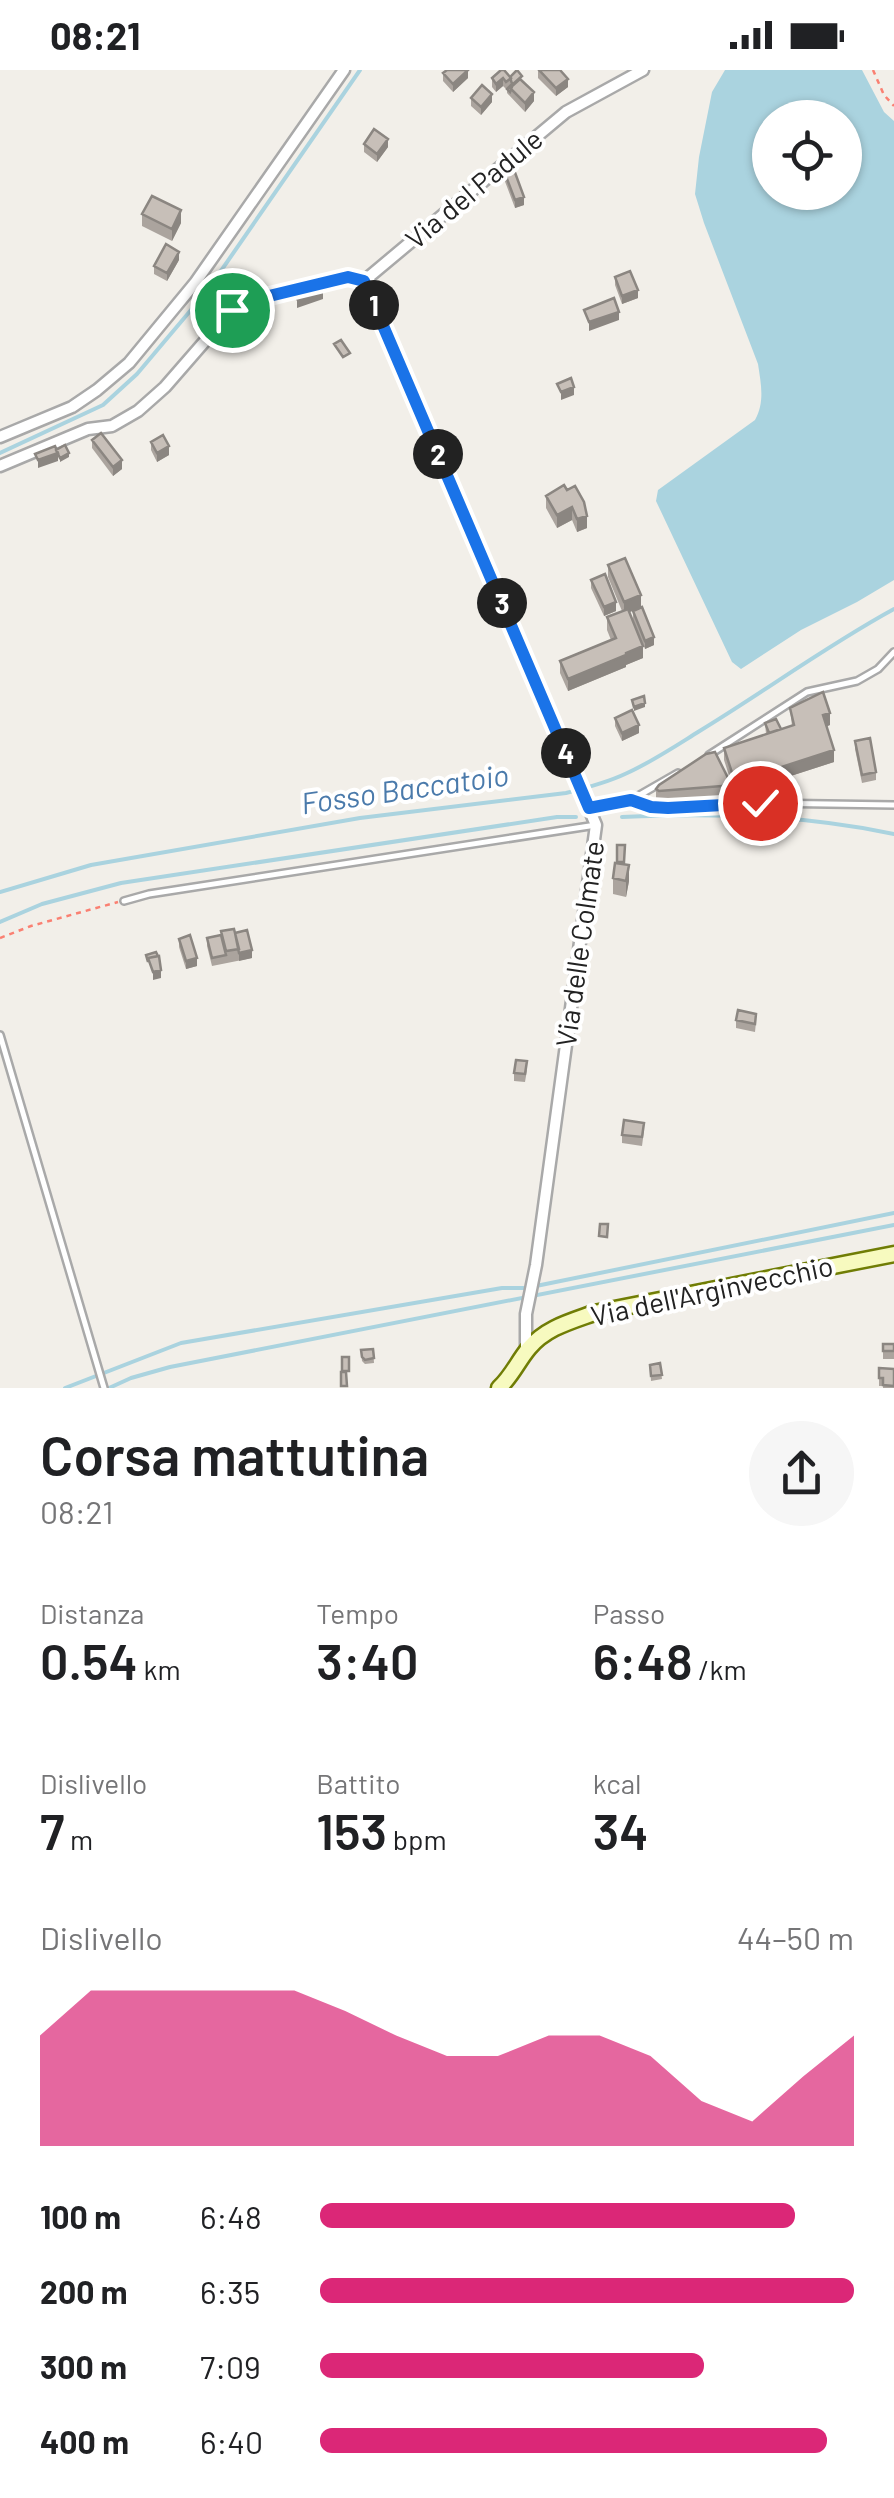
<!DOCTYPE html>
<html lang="it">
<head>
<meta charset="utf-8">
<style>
  body { margin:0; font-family:Barlow,sans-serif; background:#f6f6f6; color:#202124; height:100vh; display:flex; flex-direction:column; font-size:38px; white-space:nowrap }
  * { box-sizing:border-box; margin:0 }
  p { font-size:32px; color:#757577 }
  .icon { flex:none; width:55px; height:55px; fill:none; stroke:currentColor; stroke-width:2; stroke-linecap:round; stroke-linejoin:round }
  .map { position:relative; height:1318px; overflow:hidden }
  .panel { display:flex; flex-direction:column; background:#fff; flex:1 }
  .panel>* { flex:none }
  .controls { position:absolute; left:752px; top:30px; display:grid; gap:20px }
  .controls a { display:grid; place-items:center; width:110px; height:110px; border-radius:50%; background:#fff; box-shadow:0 2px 8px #0004; font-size:50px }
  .pin { position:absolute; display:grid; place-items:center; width:85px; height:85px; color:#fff; margin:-42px; border:5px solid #fff; border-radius:50%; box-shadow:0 2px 10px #0007 }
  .km { position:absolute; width:50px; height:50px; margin:-25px; border-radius:50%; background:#222; color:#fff; font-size:28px; line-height:50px; text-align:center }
  .round { display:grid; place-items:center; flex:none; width:105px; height:105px; border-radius:52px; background:#f6f6f6 }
  .summary { display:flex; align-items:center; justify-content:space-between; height:170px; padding:0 40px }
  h1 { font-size:55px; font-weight:600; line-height:75px }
  .metrics { display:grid; grid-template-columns:repeat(3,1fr); gap:15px; height:170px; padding:10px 40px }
  .metrics div { display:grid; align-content:center }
  .metrics b { font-size:50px; font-weight:600 }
  .metrics small { font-size:28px; font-weight:400 }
  .metrics p { font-size:28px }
  .chart { height:280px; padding:20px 40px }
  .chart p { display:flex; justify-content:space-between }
  .chart svg { width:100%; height:180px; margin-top:10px; fill:#db2777; opacity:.7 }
  ul { padding:0 40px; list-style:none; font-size:32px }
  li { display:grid; grid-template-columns:160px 120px 1fr; align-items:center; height:75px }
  li i { height:25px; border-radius:12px; background:#db2777 }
  .status { display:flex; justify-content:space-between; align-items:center; height:70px; padding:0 50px; background:#fff; direction:ltr }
  .status svg { height:28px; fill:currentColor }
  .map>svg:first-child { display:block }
  .water { fill:#aad3df; fill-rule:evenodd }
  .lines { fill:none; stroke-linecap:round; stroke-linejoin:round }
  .stream { stroke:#aad3df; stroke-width:4 }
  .service-casing { stroke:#a9a9a9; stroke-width:10 }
  .minor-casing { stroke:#a9a9a9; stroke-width:15 }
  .secondary-casing { stroke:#707d05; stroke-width:19 }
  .path { stroke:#fa8072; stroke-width:2.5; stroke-dasharray:5 5; stroke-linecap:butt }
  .service { stroke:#fff; stroke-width:5 }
  .minor { stroke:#fff; stroke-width:10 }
  .secondary { stroke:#f7fabf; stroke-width:14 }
  .wall { fill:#aba49e }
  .shaded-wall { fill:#8b8681 }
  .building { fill:#c7bfb8; stroke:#8b8681; stroke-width:2.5 }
  .route-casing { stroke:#fff; stroke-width:20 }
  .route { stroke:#1a73e8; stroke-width:12 }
  .labels { text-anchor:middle; stroke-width:8; stroke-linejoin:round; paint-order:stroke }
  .street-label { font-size:28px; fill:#222; stroke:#fff }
  .water-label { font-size:30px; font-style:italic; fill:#4a7aab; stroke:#fff }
</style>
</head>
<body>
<div class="status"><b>08:21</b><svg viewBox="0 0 49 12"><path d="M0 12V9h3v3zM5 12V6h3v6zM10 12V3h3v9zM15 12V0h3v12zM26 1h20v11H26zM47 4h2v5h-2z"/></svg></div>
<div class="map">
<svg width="894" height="1318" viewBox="0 0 894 1318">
  <rect width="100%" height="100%" fill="#f2efe9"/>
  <path class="water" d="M 725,0 L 862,0 L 884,42 L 894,51 L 894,510 L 857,532 L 801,560 L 741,599 L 732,592 L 656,431 L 658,420 L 755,350 C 765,332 761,314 758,294 L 704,153 L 695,124 L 699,87 L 712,22 ZM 770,48 L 845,48 L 845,122 L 770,122 Z"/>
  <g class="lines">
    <path class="stream" d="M 0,383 L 103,335 L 137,304 L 207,221 L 360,0
      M 622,747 C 713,743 804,745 894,764
      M 0,822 L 91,795 L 360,748 L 566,723 C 586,718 606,713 625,704 C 650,693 674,677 698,662 C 764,622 826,576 894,539
      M 0,852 L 42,834 L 121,813 L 557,747 L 576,747
      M 536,1216 L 894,1143
      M 65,1318 L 181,1273 L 502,1218 L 527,1218
      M 109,1318 L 131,1308 L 170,1297 L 894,1155"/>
    <defs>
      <path id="service" d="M 709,685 L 807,622 L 857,611 L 878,599 L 894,582
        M 631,730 L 651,737 L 668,738 L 759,733 L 894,735
        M 592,738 L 631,730 L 678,703
        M 124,831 L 149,824 L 596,755
        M 0,965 L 104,1318"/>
      <path id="minor" d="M 364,211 L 596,755 L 536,1195 L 526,1244 L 526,1281
        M 364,211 L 566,42 L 643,0
        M 0,367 L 72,337 L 97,320 L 129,293 L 195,213 L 344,0
        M 0,396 L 88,359 L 112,356 L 138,341 L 165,317 L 232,240 L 253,231 L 348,207 L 364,211"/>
      <path id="secondary" d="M 499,1318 C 512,1306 518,1291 529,1278 C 546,1258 569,1252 594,1243 L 894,1184"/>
    </defs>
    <use href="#service" class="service-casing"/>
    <use href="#minor" class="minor-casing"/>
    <use href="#secondary" class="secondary-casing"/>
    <path class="path" d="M 873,0 L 884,25 L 894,36
      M 0,868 L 31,856 L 118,832"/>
    <use href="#service" class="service"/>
    <use href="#minor" class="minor"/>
    <use href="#secondary" class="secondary"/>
  </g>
  <path class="wall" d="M 538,0 L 568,17 L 556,26 L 538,8 Z
    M 443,3 L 468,8 L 453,22 L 443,11 Z
    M 510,7 L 522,10 L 534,31 L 525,42 L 507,23 L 507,20 L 503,16 L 496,22 L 492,17 L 492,8 Z
    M 471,28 L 492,32 L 481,45 L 471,36 Z
    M 364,74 L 388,77 L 377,92 L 364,82 Z
    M 501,93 L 524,135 L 515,138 L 501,101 Z
    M 142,144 L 181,153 L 172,171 L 142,156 Z
    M 179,190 L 167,211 L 154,204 L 154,196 Z
    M 615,207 L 638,228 L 622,234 L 615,215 Z
    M 92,370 L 122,399 L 113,406 L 92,378 Z
    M 151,372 L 169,385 L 157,392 L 151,380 Z
    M 564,415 L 587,458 L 577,462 L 572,450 L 557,458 L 546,438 L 546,426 Z
    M 608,495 L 641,538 L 629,542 L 643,588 L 626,595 L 626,597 L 568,621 L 560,603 L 560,591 L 611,570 L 607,560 L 607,547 L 622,541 L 608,507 Z
    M 591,510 L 616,541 L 604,546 L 591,518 Z
    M 633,541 L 654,575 L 645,579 L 633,550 Z
    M 790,638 L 830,655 L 827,656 L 834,692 L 735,724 L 724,690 L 724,678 L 766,664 L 765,653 L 781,659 L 792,656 Z
    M 615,648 L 639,663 L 622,671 L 615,656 Z
    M 855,671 L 876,702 L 876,710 L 862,713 L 855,679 Z
    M 706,684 L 730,724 L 722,728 L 659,733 L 656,732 L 656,719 Z
    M 625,775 L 624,794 L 629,811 L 626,827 L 613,824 L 613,808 Z
    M 221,861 L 235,863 L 252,888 L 212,896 L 207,876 L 207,868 L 221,865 Z
    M 179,869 L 197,896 L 186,899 L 179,877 Z
    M 736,950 L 756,952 L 755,962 L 736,958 Z
    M 527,1000 L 525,1012 L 514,1011 L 514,1003 Z
    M 644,1061 L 642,1076 L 622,1073 L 622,1065 Z
    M 883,1274 L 894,1274 L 894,1289 L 883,1289 Z
    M 373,1279 L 374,1293 L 365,1294 L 362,1291 L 361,1280 Z
    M 660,1293 L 662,1309 L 651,1311 L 650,1295 Z
    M 879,1298 L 894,1299 L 894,1318 L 883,1318 L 883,1316 L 879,1316 Z"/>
  <path class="shaded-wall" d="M 468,0 L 468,8 L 453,22 L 453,14 Z
    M 503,8 L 503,16 L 496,22 L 496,14 Z
    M 568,9 L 568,17 L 556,26 L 556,18 Z
    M 534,22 L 534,31 L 525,42 L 525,33 Z
    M 492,24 L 492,32 L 481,45 L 481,37 Z
    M 388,69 L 388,77 L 377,92 L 377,84 Z
    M 524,127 L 524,135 L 515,138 L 515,130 Z
    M 181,140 L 181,153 L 172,171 L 172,159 Z
    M 179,182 L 179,190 L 167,211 L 167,203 Z
    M 638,220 L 638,228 L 622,234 L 622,226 Z
    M 323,221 L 323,229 L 297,238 L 297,229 Z
    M 619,242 L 619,250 L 589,261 L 589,252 Z
    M 574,317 L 574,325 L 561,330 L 561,322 Z
    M 169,376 L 169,385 L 157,392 L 157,383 Z
    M 58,383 L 58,391 L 38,398 L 38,390 Z
    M 69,383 L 69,387 L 60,392 L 60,388 Z
    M 122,390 L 122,399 L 113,406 L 113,397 Z
    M 572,437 L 572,450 L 557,458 L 557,445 Z
    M 587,446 L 587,458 L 577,462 L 577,449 Z
    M 641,525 L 641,538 L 624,544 L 624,532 Z
    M 616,532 L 616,541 L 604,546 L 604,537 Z
    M 654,567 L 654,575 L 645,579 L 645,571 Z
    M 643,576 L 643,588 L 626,595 L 626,597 L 568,621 L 568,609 Z
    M 645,633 L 645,637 L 634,641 L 634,637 Z
    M 830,643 L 830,655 L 823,658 L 823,645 Z
    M 639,655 L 639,663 L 622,671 L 622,663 Z
    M 834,680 L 834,692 L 735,724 L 735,712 Z
    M 730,712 L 730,724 L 722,728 L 722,716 Z
    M 629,795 L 629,811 L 626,827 L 626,811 Z
    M 252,880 L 252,888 L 239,891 L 239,883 Z
    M 197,888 L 197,896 L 186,899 L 186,891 Z
    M 161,900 L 161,908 L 153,910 L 153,902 Z"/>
  <path class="building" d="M 447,0 L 468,0 L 453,14 L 443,3 Z
    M 501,0 L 504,0 L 511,8 L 506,12 L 503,8 L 496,14 L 492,8 Z
    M 517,0 L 522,6 L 513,14 L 510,22 L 507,19 L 512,14 L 510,7 Z
    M 539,0 L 560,0 L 568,9 L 556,18 Z
    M 520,9 L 534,22 L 525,33 L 510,18 Z
    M 482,15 L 492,24 L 481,37 L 471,28 Z
    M 374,59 L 388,69 L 377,84 L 364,74 Z
    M 510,89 L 524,127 L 515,130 L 501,93 Z
    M 152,126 L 181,140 L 172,159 L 142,144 Z
    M 166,174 L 179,182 L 167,203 L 154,196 Z
    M 630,201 L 638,220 L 622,226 L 615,207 Z
    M 320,212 L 323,221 L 297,229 L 294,221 Z
    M 614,228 L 619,242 L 589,252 L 584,240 Z
    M 341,270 L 350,283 L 343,287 L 334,274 Z
    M 571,308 L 574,317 L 561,322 L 557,314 Z
    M 101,363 L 122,390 L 113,397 L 92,370 Z
    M 163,365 L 169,376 L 157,383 L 151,372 Z
    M 65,375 L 69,383 L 60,388 L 56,380 Z
    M 55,376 L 58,383 L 38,390 L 35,384 Z
    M 564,415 L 567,420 L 575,416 L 584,432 L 587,446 L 577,449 L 572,437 L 557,445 L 546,426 Z
    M 625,488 L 641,525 L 624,532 L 608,495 Z
    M 605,504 L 616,532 L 604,537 L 591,510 Z
    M 642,537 L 654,567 L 645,571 L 633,541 Z
    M 628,539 L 643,576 L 626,583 L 626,585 L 568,609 L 560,591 L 616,568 L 607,547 Z
    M 823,622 L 830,643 L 823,645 L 834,680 L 735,712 L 724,678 L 794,655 L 790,638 Z
    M 644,626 L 645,633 L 634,637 L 632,630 Z
    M 632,640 L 639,655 L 622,663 L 615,648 Z
    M 776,649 L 781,659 L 769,663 L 765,653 Z
    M 870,668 L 876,702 L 862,705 L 855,671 Z
    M 715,682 L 730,712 L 722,716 L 659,721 L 656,719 L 659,715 L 706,684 Z
    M 617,775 L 625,775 L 624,792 L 617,792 Z
    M 615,793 L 629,795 L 626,811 L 613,808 Z
    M 234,859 L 239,879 L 226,881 L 221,861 Z
    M 247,860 L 252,880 L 239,883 L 235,863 Z
    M 190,865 L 197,888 L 186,891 L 179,869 Z
    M 221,865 L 226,885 L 212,888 L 207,868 Z
    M 156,882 L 158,886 L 148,888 L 148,892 L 146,885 Z
    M 159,886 L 161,900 L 153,902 L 148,888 Z
    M 738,940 L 756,944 L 755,954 L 736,950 Z
    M 516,990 L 527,991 L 525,1004 L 514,1003 Z
    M 624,1050 L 644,1053 L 642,1067 L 622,1065 Z
    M 600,1154 L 608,1154 L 607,1167 L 599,1166 Z
    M 883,1274 L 894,1274 L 894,1281 L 883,1281 Z
    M 373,1279 L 374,1288 L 365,1290 L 362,1287 L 361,1280 Z
    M 342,1287 L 349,1287 L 349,1301 L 342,1301 Z
    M 660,1293 L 662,1305 L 651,1306 L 650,1295 Z
    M 879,1298 L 894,1299 L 894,1316 L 883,1315 L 883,1308 L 879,1308 Z
    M 341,1302 L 346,1302 L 347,1316 L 341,1316 Z"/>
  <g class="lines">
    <defs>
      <path id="route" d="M 232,240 L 253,230 L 348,207 L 364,211 L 589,738 L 631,730 L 651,737 L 668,738 L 760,733"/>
    </defs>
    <use href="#route" class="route-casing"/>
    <use href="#route" class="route"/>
  </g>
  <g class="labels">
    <g class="street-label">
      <text transform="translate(474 119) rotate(-40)" y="10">Via del Padule</text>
      <text transform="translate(580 874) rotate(-82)" y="10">Via delle Colmate</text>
      <text transform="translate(712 1221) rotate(-12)" y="10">Via dell'Arginvecchio</text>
    </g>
    <g class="water-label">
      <text transform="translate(405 720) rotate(-8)" y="10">Fosso Baccatoio</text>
    </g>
  </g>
</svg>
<div class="controls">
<a><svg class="icon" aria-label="locate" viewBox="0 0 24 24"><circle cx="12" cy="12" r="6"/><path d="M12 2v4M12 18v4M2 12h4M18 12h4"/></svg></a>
</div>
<div class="pin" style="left:232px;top:240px;background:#1e9e55"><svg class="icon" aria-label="arrive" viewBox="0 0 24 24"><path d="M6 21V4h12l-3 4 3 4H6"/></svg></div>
<div class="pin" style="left:760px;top:733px;background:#d93025"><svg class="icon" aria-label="check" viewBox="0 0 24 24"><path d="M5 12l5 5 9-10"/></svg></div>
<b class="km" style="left:374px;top:235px">1</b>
<b class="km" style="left:438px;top:384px">2</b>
<b class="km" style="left:502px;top:533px">3</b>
<b class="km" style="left:566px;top:683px">4</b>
</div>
<section class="panel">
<div class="summary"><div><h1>Corsa mattutina</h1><p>08:21</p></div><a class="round"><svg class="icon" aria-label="share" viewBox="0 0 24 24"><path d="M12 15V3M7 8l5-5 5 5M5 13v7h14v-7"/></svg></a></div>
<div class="metrics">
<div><p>Distanza</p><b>0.54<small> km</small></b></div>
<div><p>Tempo</p><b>3:40</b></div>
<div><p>Passo</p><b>6:48<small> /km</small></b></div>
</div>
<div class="metrics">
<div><p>Dislivello</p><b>7<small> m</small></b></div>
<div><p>Battito</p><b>153<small> bpm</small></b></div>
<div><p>kcal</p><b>34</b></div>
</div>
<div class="chart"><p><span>Dislivello</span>44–50 m</p>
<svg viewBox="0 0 160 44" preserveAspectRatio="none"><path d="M0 44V17L10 6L20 6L30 6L40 6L50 6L60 11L70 17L80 22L90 22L100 17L110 17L120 22L130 33L140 38L150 27L160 17V44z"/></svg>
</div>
<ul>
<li><b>100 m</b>6:48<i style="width:89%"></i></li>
<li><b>200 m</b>6:35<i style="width:100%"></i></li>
<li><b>300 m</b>7:09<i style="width:72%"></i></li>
<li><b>400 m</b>6:40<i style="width:95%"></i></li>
</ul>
</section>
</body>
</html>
